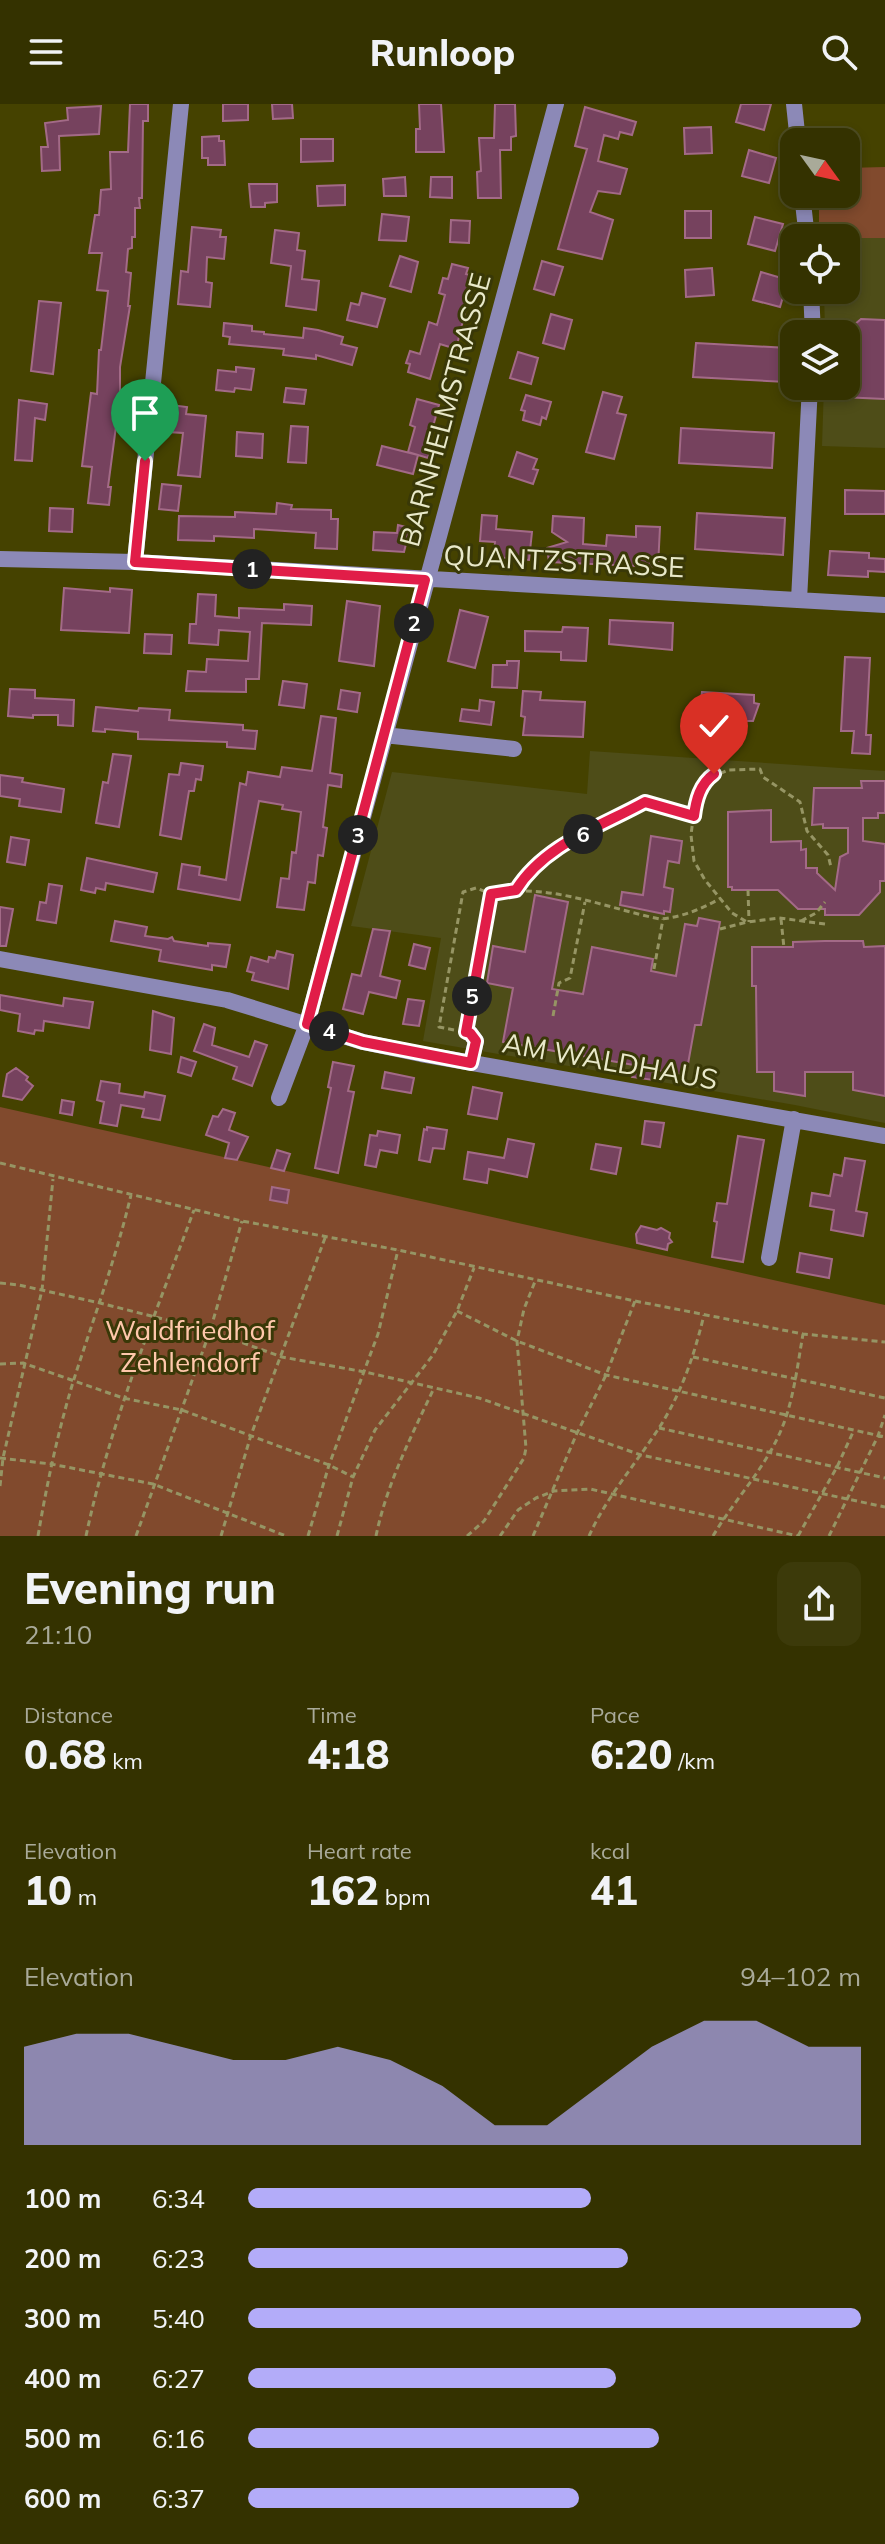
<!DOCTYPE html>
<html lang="en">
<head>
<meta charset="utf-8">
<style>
  body { margin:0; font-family:Mulish,sans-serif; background:#3c3a0a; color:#f1f3f6; height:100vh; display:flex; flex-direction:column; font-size:30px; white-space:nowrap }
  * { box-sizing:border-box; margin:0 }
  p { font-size:26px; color:#a9aa99 }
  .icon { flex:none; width:44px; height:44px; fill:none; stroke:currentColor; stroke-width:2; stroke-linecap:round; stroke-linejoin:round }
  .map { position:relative; height:1432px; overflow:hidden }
  .drawer { display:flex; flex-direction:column; background:#343200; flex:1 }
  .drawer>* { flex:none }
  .needle { width:52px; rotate:123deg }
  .controls { position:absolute; left:780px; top:24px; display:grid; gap:16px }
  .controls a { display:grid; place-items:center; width:80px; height:80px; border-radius:16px; background:#343200; box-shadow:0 4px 12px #0003,0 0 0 2px #4e4d22; font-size:40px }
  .pin { position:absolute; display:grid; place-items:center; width:68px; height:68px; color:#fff; margin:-82px -34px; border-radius:50% 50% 50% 0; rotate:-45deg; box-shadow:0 0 8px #0007 }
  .pin .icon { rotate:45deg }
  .km { position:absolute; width:40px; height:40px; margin:-20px; border-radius:50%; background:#222; color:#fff; font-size:22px; line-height:40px; text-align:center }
  .round { display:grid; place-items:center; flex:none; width:84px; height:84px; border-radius:16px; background:#3c3a0a }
  .headline { display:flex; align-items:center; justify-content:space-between; height:136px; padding:0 24px }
  h1 { font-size:44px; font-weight:800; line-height:60px }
  .stats { display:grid; grid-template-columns:repeat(3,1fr); gap:12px; height:136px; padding:8px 24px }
  .stats div { display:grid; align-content:center }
  .stats b { font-size:40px; font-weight:800 }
  .stats small { font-size:22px; font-weight:400 }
  .stats p { font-size:22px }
  .chart { height:224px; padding:16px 24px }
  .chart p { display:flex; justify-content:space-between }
  .chart svg { width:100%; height:144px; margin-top:8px; fill:#b3acf9; opacity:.7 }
  ul { padding:0 24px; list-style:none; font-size:26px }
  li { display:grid; grid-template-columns:128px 96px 1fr; align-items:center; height:60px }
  li i { height:20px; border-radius:10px; background:#b3acf9 }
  header { display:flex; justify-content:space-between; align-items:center; height:104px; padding:0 24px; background:#343200; font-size:36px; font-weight:800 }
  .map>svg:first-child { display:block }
  .built { fill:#4e4d18 }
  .green { fill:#814a2d }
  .building { fill:#76425e; stroke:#a36a87; stroke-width:2 }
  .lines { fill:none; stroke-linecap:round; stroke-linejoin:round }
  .path { stroke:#969564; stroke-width:3; stroke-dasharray:6 4; stroke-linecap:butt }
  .minor { stroke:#8c89b7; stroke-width:16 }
  .route-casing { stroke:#fff; stroke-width:16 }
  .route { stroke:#e11d48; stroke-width:10 }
  .labels { text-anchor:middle; stroke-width:6; stroke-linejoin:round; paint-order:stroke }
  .street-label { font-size:28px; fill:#e9e9ca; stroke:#393807 }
  .park-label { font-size:28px; fill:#ffc7ab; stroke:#393807 }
</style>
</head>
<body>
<header><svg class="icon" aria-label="menu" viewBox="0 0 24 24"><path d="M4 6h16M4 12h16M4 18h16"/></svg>Runloop<svg class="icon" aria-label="search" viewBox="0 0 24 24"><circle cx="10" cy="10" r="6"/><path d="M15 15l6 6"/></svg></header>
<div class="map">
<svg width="885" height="1432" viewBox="0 0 885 1432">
  <rect width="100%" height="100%" fill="#454200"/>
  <path class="built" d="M 885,133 L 885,344 L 822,342 L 824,282 L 846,282 L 846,230 L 825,230 L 824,186 L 846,186 L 846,134 Z
    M 590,647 L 885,667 L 885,1019 L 795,1001 L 423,937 L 441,834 L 351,822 L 392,668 L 587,690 Z"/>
  <path class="green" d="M 885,63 L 885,134 L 819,134 L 819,90 L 846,90 L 846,64 Z
    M 0,1003 L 885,1201 L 885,1432 L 0,1432 Z"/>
  <path class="building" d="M 130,0 L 148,0 L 148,17 L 143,17 L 142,94 L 139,94 L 140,104 L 135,104 L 135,133 L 132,133 L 132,144 L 128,145 L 126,168 L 131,169 L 128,202 L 130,202 L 120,263 L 120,292 L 108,383 L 111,383 L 109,401 L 88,399 L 92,363 L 82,362 L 91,289 L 97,290 L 99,246 L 101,246 L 108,187 L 97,186 L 102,149 L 89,149 L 95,111 L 99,111 L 101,86 L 111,85 L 110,48 L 128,48 Z
    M 223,0 L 248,0 L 248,16 L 223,17 Z
    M 272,0 L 292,0 L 293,14 L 273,15 Z
    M 419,0 L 441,0 L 444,48 L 416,48 L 416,25 L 420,25 Z
    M 495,0 L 515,0 L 516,32 L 511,33 L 511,46 L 500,46 L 501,94 L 478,94 L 477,68 L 481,67 L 479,34 L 494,34 Z
    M 741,0 L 771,0 L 764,26 L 736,18 Z
    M 101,2 L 99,30 L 59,32 L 60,66 L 42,67 L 41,43 L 48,43 L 45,19 L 68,16 L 67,4 Z
    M 585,3 L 636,18 L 632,31 L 620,28 L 618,35 L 604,31 L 598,57 L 627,65 L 620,90 L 598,87 L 590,108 L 613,116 L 602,155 L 558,145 L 587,45 L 575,42 Z
    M 711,23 L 712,49 L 685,50 L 684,24 Z
    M 219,32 L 219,37 L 224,37 L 225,61 L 208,61 L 208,54 L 202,54 L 202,33 Z
    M 301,35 L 333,35 L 333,57 L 301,58 Z
    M 749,46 L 776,54 L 769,79 L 742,72 Z
    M 405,73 L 406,92 L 384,92 L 383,75 Z
    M 431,73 L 452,73 L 452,94 L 430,93 Z
    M 249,80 L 277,80 L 277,98 L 265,99 L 265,103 L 251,103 Z
    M 345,81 L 345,101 L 318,102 L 317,82 Z
    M 685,107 L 711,107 L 711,134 L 685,134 Z
    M 382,110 L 409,113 L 406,137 L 379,136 Z
    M 755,113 L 783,120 L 775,147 L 748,140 Z
    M 451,116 L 470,117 L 469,139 L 450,138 Z
    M 192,123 L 221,126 L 220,133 L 226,133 L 224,155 L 207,153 L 206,178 L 212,179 L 210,203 L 178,200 L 181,167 L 188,168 Z
    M 275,126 L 299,129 L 297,146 L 305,147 L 302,175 L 319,177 L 316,206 L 286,202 L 291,162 L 271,159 Z
    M 400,152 L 418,158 L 411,188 L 390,182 Z
    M 542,157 L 563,163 L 554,191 L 534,185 Z
    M 452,160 L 468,164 L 466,170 L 474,172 L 456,245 L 440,240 L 430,275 L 408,268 L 410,260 L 406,259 L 410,247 L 420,250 L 429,218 L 437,221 L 445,191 L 439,189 L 443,174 L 448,175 Z
    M 712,164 L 714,191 L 686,193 L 685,166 Z
    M 761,168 L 788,176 L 780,203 L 753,196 Z
    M 362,189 L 385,195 L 377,223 L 347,216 L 351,199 L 359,201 Z
    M 39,197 L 61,199 L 53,270 L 31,267 Z
    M 551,210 L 572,216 L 564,245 L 543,239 Z
    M 861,215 L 885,216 L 885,295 L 841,293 L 842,282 L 846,282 L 846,270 L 859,270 L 860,248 L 853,247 L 854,221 Z
    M 224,219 L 252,222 L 252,227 L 264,228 L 264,230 L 303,234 L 304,224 L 318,226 L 343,233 L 341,240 L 357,244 L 352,261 L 316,251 L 316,255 L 283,251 L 284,245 L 229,240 L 230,233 L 223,232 Z
    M 696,239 L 788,244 L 786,278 L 693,273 Z
    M 518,248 L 538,254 L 531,280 L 510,274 Z
    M 236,263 L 254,265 L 251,286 L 235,284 L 234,288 L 216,286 L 218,266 L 236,268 Z
    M 286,284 L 306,286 L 304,300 L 284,298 Z
    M 603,288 L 622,293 L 617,309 L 626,311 L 614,355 L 586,348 Z
    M 526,291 L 551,298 L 546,315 L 542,313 L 540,321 L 523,316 L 525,307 L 521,306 Z
    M 417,295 L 439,301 L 429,337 L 432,338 L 428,354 L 408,348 L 415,323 L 410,321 Z
    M 19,296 L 47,300 L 45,316 L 35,314 L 32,357 L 15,356 Z
    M 171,301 L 187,303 L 186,310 L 206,312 L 200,373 L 178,371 L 183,329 L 168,328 Z
    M 291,322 L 308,323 L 306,359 L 288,358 Z
    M 681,324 L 774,329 L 772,364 L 679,359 Z
    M 237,328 L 263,330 L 262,354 L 236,352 Z
    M 382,342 L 418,351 L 413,370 L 377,361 Z
    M 517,348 L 537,355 L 533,365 L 538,366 L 533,380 L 509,372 Z
    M 162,380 L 181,382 L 178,407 L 159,405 Z
    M 845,386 L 885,387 L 885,410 L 845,410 Z
    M 277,399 L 292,401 L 291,405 L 331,406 L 331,415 L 338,415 L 337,445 L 315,444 L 316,429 L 254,425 L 254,434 L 214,432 L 214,437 L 178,436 L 179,412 L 235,413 L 235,408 L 276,410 Z
    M 50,404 L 73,405 L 72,428 L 49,427 Z
    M 697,409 L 785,414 L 783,451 L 695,445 Z
    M 482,411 L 497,412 L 496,425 L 532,428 L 529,456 L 494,453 L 495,438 L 480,437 Z
    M 553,412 L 584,414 L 583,440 L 606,442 L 607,431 L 636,433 L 636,422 L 660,423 L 658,463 L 549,458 L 547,444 L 567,438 L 552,428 Z
    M 398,421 L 410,424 L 404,448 L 373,446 L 374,428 L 397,429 Z
    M 830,447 L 869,449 L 869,454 L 885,455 L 885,468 L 868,467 L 868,473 L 828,471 Z
    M 64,484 L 110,488 L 110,484 L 132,486 L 129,529 L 61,526 Z
    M 198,490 L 216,491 L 215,512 L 239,514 L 239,504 L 284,506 L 284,500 L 312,502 L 311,521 L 262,519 L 259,575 L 246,575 L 246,588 L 186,587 L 188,567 L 206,568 L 207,555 L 248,557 L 250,528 L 219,526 L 218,541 L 189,539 L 190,520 L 196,520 Z
    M 347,497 L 380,502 L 374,562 L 339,557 Z
    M 460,506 L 488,513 L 475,564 L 448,557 Z
    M 610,516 L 673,519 L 672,546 L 609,540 Z
    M 563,523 L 588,524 L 586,557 L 561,556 L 561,548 L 525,547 L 525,527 L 562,528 Z
    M 145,530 L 172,531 L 171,550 L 144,549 Z
    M 845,553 L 870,554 L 866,631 L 871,631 L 870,650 L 852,649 L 854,627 L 841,627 Z
    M 507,557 L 519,557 L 517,584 L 492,583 L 493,561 L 507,561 Z
    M 283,577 L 307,580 L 304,604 L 279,601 Z
    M 10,585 L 35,586 L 35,594 L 74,596 L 73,622 L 58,621 L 58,611 L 33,611 L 33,614 L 8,612 Z
    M 341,586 L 360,589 L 357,608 L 338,605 Z
    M 523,587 L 541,588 L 540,596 L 585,598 L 583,633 L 523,631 L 525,613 L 521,612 Z
    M 702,588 L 754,591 L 754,599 L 759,600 L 753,617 L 745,617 L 745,620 L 699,614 Z
    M 480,596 L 494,598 L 491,621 L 460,617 L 462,605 L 479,607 Z
    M 96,603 L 138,607 L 139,604 L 170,606 L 169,616 L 243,621 L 243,626 L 257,627 L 255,645 L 227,643 L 227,638 L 138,635 L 138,628 L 105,625 L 105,628 L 93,627 Z
    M 321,612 L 336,614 L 330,669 L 342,671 L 341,683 L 328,681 L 323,723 L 327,724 L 323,752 L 318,751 L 315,779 L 308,778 L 304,806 L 277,803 L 281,774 L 289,775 L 292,748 L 296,749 L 301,708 L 282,705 L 283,701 L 259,697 L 240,796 L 178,785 L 182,760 L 200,763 L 199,771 L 226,776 L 240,679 L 246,681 L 248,668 L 280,673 L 282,663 L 312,667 Z
    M 113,650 L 131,652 L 119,723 L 96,719 L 103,678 L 108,679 Z
    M 181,659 L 203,662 L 201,676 L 196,675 L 194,687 L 189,687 L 181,735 L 160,731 L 169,670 L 179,671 Z
    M 0,671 L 23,674 L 22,678 L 64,685 L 61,708 L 19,702 L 20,695 L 0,692 Z
    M 861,677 L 885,677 L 885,709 L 878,709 L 878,714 L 863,714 L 863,737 L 885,740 L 885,777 L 880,777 L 880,788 L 859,811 L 825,811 L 825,805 L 798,805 L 778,786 L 732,786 L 732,783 L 728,783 L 728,708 L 771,706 L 771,738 L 801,737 L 801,746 L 806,745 L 806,764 L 817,764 L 817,769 L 835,786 L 840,753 L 848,749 L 848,724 L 823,724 L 823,720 L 812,721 L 814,684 L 862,684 Z
    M 651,732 L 682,737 L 679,759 L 668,757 L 664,783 L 673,785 L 670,808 L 664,807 L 664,810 L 620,801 L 622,788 L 643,791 Z
    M 11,733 L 29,736 L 25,761 L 7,758 Z
    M 87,754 L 157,769 L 153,788 L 106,779 L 105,786 L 96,784 L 95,789 L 81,786 Z
    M 49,780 L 62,782 L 56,819 L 37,816 L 40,798 L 46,799 Z
    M 535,791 L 568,798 L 552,885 L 583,890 L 592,843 L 653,855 L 651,867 L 676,872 L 685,820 L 697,822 L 699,814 L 720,818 L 701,921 L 695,921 L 686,971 L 655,966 L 653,976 L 632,973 L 634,961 L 503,938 L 513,884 L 487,879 L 493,842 L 525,848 Z
    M 0,803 L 13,805 L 6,842 L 0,842 Z
    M 115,817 L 147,823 L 145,832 L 168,835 L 172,833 L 174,837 L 208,842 L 208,839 L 230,841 L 226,863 L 212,861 L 212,866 L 159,857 L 161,846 L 111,837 Z
    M 373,825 L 390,827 L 380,872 L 400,877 L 396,894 L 369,888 L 363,910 L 343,905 L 352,870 L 361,872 Z
    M 825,837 L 863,837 L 864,843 L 885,842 L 885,992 L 853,986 L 853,968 L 805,968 L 805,992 L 774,987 L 774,968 L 757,968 L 756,882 L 752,882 L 752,843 L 793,843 L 793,838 Z
    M 414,840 L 430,844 L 425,865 L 409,861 Z
    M 277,847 L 293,851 L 288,885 L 252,876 L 254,869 L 247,867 L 251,853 L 268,858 L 269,853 L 275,854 Z
    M 0,891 L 63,902 L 64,894 L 93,898 L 89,924 L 44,917 L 43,927 L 35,926 L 34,930 L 18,927 L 20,910 L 0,906 Z
    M 408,895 L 424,897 L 419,922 L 403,920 Z
    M 153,907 L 174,914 L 171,950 L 150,946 Z
    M 204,920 L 215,924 L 212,941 L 249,953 L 255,937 L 267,941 L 252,982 L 233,975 L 237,963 L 194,947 Z
    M 181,953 L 196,958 L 191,972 L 178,968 Z
    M 333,958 L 354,962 L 348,987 L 354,988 L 338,1069 L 315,1064 L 331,984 L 328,983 Z
    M 16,964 L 28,973 L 26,976 L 33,982 L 22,996 L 3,992 L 7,970 Z
    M 385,968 L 414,974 L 411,989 L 382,984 Z
    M 101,977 L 120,980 L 119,989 L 144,993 L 145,988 L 165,992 L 160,1016 L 142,1013 L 144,1005 L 121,1001 L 117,1022 L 100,1019 L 104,998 L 97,996 Z
    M 473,983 L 502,989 L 497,1015 L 468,1010 Z
    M 62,996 L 74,998 L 72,1011 L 60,1009 Z
    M 223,1005 L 235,1009 L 229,1026 L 248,1033 L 237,1056 L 225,1054 L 229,1039 L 206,1031 L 213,1012 L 218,1013 Z
    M 645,1017 L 664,1019 L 660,1043 L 642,1040 Z
    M 427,1023 L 447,1026 L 444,1045 L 433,1044 L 430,1058 L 419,1056 L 424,1025 L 427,1026 Z
    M 378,1027 L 400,1031 L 397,1049 L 380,1046 L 376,1063 L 365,1061 L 370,1031 L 377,1032 Z
    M 738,1032 L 764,1036 L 743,1158 L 712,1153 L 717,1118 L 714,1117 L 717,1099 L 727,1100 Z
    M 508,1035 L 534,1040 L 527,1073 L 489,1065 L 487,1079 L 464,1075 L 468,1048 L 504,1054 Z
    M 596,1040 L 621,1044 L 616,1070 L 591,1065 Z
    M 277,1046 L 290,1050 L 284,1067 L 271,1064 Z
    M 845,1054 L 865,1057 L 856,1107 L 867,1109 L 863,1132 L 831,1126 L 834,1106 L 810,1102 L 812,1089 L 830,1092 L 834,1070 L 842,1072 Z
    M 272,1083 L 289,1086 L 287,1099 L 270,1096 Z
    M 641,1122 L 657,1126 L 661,1124 L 670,1129 L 669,1134 L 672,1138 L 668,1140 L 667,1146 L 637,1139 L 636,1130 Z
    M 800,1149 L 832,1155 L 829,1174 L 797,1168 Z"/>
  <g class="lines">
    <path class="path" d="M 516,786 C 545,740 600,723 645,698 L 692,712
      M 748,786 L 749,818
      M 781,815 L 784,844
      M 801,817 L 816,809 L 825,798
      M 825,820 L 779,814 L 747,818 L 732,809 L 705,776 L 694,757 L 691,731 L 694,707 L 699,689 L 706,676 L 728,666 L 760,665 L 763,673 L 800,698 L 807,727 L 828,751 L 831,763
      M 720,825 L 747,818
      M 654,865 L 663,815
      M 553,912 L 559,879 L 570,874 L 585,798
      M 469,913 L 491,790 C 548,778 605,804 660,815 C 683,813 701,805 721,794
      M 454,926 L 439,923 L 463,788 L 476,784 L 491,790
      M 0,1059 L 242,1117 L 398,1146 L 635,1197 L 803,1230 L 885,1238
      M 0,1179 L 19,1181 L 100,1199 L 210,1227 L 282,1253 L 365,1268 L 479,1294 L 641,1351 L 885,1403
      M 457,1207 L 517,1237 L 606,1271 L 885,1333
      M 693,1253 L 885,1294
      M 0,1260 L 23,1259 L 123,1294 L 182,1306 L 329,1361 L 353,1373
      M 659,1324 L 885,1374
      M 0,1354 L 51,1360 L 153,1380 L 286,1432
      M 0,1382 L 3,1354 L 42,1186 L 53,1075
      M 38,1432 C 47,1379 58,1327 74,1275 C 94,1213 116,1154 131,1091
      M 86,1432 C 110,1319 154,1214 194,1106
      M 136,1432 L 210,1227 L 242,1117
      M 221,1432 L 251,1331 L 325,1134
      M 308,1432 L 329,1361 L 378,1230 L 398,1146
      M 337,1432 L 353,1373 L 375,1326 L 433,1251 L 457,1207 L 474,1164
      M 376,1432 C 387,1379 411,1333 434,1284
      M 467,1432 L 484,1417 L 524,1354 L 526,1344 L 517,1237 L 524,1205 L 536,1175
      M 500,1432 L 518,1406 L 536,1394 L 554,1387 L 590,1385 L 798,1432
      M 533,1432 L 577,1329 L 606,1271 L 635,1197
      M 589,1432 C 606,1394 634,1362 657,1327 C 681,1291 694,1252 704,1211
      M 713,1432 C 733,1398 761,1369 778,1333 C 793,1302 797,1264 803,1230
      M 798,1432 L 837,1363 L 854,1326
      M 829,1432 L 878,1332 L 885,1311"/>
    <path class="minor" d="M 794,0 L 798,38
      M 802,90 L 807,134
      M 811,186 L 813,230
      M 0,455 L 135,458 L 885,501
      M 135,458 L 181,0
      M 799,496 L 810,282
      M 384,631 L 514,645
      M 0,855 L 227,896 L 363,938 L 421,950 L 885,1032
      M 470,929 L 476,937 L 471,959
      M 279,994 L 307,920 L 556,0
      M 769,1154 L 794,1015"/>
  </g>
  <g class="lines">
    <defs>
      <path id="route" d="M 145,357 L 135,458 L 425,476 L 307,920 L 363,938 L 471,959 L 476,937 L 470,929 L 466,928 L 491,790 L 516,786 C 545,740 600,723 645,698 L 694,712 C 696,696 700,680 714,670"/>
    </defs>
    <use href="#route" class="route-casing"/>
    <use href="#route" class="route"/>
  </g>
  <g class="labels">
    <g class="street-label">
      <text transform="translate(445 306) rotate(-75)" y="10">BARNHELMSTRASSE</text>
      <text transform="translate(564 457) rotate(3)" y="10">QUANTZSTRASSE</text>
      <text transform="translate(610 957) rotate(10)" y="10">AM WALDHAUS</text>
    </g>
    <g class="park-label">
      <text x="190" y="1236">Waldfriedhof<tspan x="190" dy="32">Zehlendorf</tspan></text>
    </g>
  </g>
</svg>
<div class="controls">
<a><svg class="needle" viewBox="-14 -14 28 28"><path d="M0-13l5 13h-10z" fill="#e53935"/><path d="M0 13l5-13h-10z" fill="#a9aa99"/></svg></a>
<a><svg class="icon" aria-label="locate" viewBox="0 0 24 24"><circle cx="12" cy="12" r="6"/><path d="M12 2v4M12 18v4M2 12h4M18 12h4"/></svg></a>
<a><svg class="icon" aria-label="layers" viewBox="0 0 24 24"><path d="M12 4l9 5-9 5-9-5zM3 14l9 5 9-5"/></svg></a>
</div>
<div class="pin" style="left:145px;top:357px;background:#1e9e55"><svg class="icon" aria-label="arrive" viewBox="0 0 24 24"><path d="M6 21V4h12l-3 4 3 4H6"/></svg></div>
<div class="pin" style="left:714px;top:670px;background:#d93025"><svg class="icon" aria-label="check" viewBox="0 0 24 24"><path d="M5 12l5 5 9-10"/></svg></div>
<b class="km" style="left:252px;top:465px">1</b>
<b class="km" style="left:414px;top:519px">2</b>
<b class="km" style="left:358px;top:731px">3</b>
<b class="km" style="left:329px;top:927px">4</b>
<b class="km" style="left:472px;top:892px">5</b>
<b class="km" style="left:583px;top:730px">6</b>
</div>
<section class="drawer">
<div class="headline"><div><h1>Evening run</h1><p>21:10</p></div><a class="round"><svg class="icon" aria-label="share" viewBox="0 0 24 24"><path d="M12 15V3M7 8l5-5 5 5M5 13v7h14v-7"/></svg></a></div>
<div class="stats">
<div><p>Distance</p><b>0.68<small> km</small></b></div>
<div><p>Time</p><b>4:18</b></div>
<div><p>Pace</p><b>6:20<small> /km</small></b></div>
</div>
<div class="stats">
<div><p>Elevation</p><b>10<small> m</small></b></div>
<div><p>Heart rate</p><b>162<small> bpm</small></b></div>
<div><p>kcal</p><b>41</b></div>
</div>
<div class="chart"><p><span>Elevation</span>94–102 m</p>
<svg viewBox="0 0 160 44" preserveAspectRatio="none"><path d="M0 44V14L10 10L20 10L30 14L40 18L50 18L60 14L70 18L80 26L90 38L100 38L110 26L120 14L130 6L140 6L150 14L160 14V44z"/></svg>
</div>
<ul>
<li><b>100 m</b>6:34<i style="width:56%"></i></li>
<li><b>200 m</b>6:23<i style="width:62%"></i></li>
<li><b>300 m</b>5:40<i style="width:100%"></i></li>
<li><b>400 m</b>6:27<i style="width:60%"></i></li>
<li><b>500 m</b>6:16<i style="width:67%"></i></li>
<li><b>600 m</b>6:37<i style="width:54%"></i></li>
</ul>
</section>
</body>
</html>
